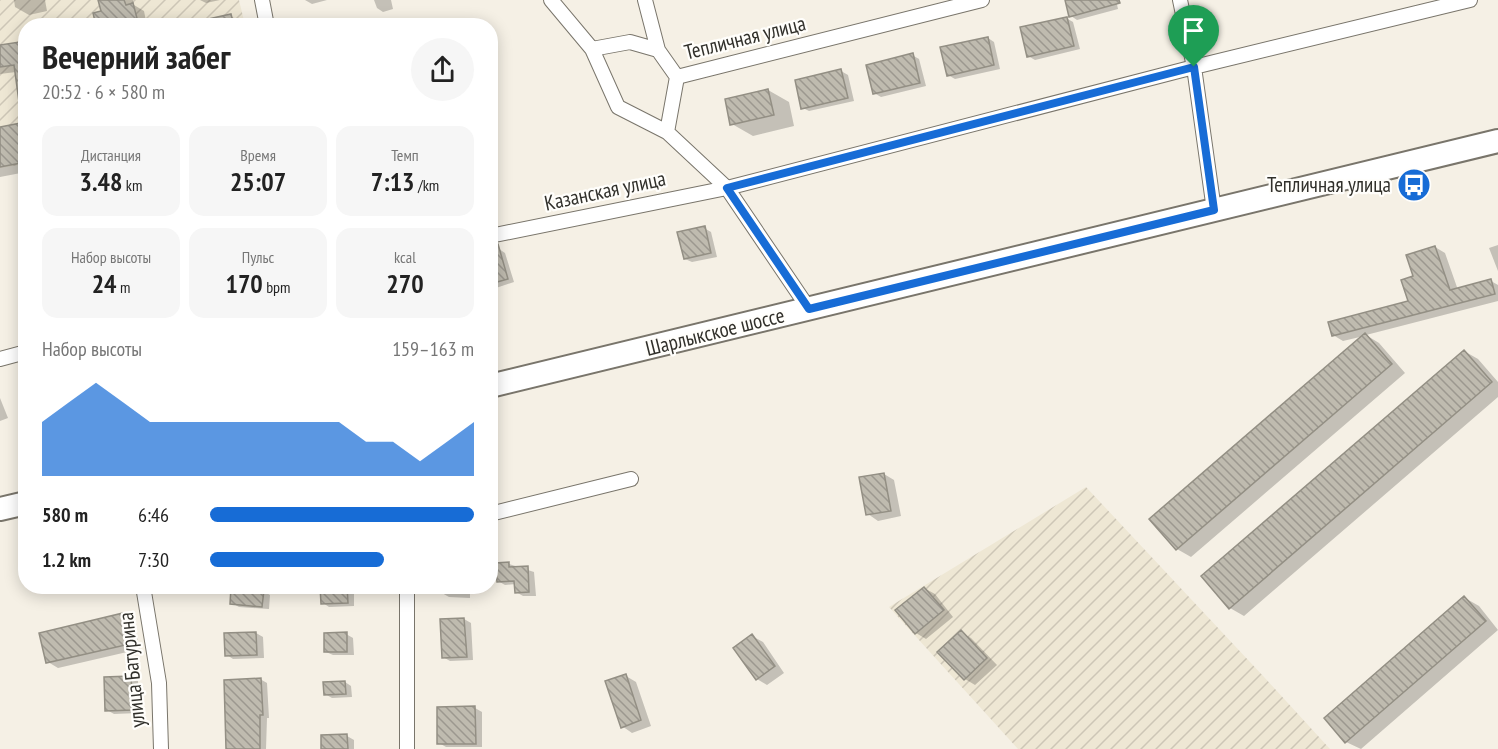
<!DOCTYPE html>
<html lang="ru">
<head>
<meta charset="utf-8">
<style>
  body { margin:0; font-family:"PT Sans Narrow",sans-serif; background:#f6f6f6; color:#222; height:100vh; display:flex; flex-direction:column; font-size:22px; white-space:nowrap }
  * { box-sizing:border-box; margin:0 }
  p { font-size:20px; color:#767676 }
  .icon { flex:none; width:33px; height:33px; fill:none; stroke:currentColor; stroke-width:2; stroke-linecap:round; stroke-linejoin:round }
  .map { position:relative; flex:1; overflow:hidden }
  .side { position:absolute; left:18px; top:18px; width:480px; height:576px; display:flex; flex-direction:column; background:#fff; border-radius:24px; box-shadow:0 3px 15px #0003 }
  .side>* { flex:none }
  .pin { position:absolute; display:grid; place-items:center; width:51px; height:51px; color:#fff; margin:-62px -26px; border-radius:50% 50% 50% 0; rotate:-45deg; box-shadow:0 0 6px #0007 }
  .pin .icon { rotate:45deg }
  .round { display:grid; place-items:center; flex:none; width:63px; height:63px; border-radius:32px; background:#f6f6f6 }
  .head { display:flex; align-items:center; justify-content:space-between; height:102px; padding:0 24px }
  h1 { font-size:33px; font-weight:800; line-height:45px }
  .figures { display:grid; grid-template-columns:repeat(3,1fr); gap:9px; height:102px; padding:6px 24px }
  .figures div { display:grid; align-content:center; border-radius:15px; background:#f6f6f6; text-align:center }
  .figures b { font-size:26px; font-weight:800 }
  .figures small { font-size:16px; font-weight:400 }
  .figures p { font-size:16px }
  .chart { height:168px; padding:12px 24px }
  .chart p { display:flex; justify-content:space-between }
  .chart svg { width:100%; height:108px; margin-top:6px; fill:#176cd6; opacity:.7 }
  ul { padding:0 24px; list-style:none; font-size:20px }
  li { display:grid; grid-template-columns:96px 72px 1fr; align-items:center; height:45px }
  li i { height:15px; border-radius:8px; background:#176cd6 }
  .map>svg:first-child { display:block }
  .industrial { fill:url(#industrial-furrows) }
  .shadow { fill:#0003 }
  .building { fill:url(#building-back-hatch); stroke:#938f84; stroke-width:1.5 }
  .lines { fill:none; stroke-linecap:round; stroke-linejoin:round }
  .minor-casing { stroke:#79756b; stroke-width:16 }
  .primary-casing { stroke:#79756b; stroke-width:26 }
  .minor { stroke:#fff; stroke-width:14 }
  .primary { stroke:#fff; stroke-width:22 }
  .route-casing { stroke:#fff; stroke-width:12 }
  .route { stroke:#176cd6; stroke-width:8 }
  .labels { text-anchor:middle; stroke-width:4.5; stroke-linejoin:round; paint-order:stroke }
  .street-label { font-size:21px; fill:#31302b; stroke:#fffefb }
  .poi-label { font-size:21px; fill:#31302b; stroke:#fffefb; text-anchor:end }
</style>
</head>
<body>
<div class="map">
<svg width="1498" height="749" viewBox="0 0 1498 749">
  <defs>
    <pattern id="industrial-furrows" width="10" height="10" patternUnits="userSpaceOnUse" patternTransform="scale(1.5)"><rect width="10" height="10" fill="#eee7d4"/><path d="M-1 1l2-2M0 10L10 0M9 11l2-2" fill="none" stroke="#cdc6b6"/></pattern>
    <pattern id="building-back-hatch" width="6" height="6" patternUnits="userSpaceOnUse" patternTransform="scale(1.5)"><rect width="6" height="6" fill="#bfbbaf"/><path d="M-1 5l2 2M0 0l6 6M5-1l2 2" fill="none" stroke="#9c988f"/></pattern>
  </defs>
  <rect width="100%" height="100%" fill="#f5f0e5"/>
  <path class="industrial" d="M 0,0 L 239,0 L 245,25 L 26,26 L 25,164 L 0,168 Z
    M 1086,487 L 1264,677 L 1330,749 L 1018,749 L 889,607 Z"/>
  <path class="shadow" d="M 14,0 L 45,0 L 47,11 L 29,15 L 15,7 Z
    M 100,0 L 133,0 L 134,5 L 144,11 L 147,26 L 97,26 L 102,12 Z
    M 200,0 L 220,0 L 206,3 Z
    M 305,0 L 327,0 L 312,4 Z
    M 374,0 L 391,0 L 393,9 L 383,12 L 377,8 Z
    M 1066,0 L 1116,0 L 1118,9 L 1077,20 L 1071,16 Z
    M 231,16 L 245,26 L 211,26 Z
    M 1066,18 L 1073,22 L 1080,49 L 1035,60 L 1028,56 Z
    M 988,38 L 994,42 L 1000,69 L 955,79 L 948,75 Z
    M 26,42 L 16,72 L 0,74 L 0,46 Z
    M 912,55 L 919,59 L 926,86 L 881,97 L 874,93 Z
    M 841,71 L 848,75 L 854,101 L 809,111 L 803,108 Z
    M 490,83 L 498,111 L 490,113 Z
    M 768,90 L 789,102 L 794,126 L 753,136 L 732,124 Z
    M 26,123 L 26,172 L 0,177 L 0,129 Z
    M 704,228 L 711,232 L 717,257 L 692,262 L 685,259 Z
    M 1498,245 L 1498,271 L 1489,248 Z
    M 1435,247 L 1445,253 L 1458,290 L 1491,281 L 1498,285 L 1498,301 L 1366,335 L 1379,343 L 1405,373 L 1191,557 L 1177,549 L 1364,336 L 1343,341 L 1333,335 L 1410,302 L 1415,277 Z
    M 499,249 L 505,253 L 514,282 L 490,290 L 490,251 Z
    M 1464,351 L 1478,359 L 1498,382 L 1498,397 L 1244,616 L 1230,608 L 1203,576 Z
    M 0,398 L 8,418 L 0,421 Z
    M 884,474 L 894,480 L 901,516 L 878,521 L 868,514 Z
    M 509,564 L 534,572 L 536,596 L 523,596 L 516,592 L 516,584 L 505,585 L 498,581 Z
    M 322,586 L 354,588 L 354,606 L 329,607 L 323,603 Z
    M 442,586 L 470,586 L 470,598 L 449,597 L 442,593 Z
    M 924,588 L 935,594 L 953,617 L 926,639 L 916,633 Z
    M 263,591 L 270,595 L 269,609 L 239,607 L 232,603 Z
    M 1465,598 L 1479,606 L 1498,630 L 1361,749 L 1346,742 Z
    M 122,615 L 133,621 L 140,649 L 58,668 L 48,662 Z
    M 464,619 L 471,623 L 473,660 L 450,661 L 443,657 L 441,621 Z
    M 961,632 L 971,638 L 997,665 L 975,685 L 965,679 Z
    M 256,633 L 263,637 L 264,658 L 233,659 L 227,655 Z
    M 346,634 L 353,638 L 354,655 L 333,655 L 326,652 Z
    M 752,636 L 763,642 L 784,673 L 767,685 L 757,679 Z
    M 626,676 L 636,682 L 651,726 L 632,733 L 622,726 Z
    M 131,677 L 138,681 L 139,713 L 114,714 L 107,710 Z
    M 260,679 L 267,683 L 269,718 L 267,718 L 266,749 L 228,749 Z
    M 345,682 L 351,686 L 352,697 L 332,698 L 325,694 Z
    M 475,708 L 482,712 L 482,747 L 446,747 L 439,743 Z
    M 347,736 L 354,740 L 354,749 L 323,749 Z"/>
  <path class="building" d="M 98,0 L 124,0 L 126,5 L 133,3 L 139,26 L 96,26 L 93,13 L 101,11 Z
    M 1065,0 L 1119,0 L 1120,3 L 1069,17 Z
    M 231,14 L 234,26 L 200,26 L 199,21 Z
    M 1067,17 L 1074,46 L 1027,57 L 1020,27 Z
    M 988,37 L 994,65 L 947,76 L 940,47 Z
    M 26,41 L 26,102 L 19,102 L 14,65 L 0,67 L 0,45 Z
    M 913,53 L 920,83 L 873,94 L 866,65 Z
    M 841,69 L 848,98 L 801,109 L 795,80 Z
    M 768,89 L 774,115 L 730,125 L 725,99 Z
    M 26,122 L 26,162 L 0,167 L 0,127 Z
    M 705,226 L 711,253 L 684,259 L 677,232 Z
    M 498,244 L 508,279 L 490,284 L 490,245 Z
    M 1435,246 L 1450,290 L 1491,279 L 1495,294 L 1332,336 L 1328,322 L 1408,301 L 1401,280 L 1413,276 L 1406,255 Z
    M 1365,333 L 1392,364 L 1176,550 L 1149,519 Z
    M 1464,350 L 1492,382 L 1229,609 L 1201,576 Z
    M 884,473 L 891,511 L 866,515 L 859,477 Z
    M 509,562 L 509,567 L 528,566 L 529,592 L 515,593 L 514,581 L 497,582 L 495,563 Z
    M 320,586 L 347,586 L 348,603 L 321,604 Z
    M 231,587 L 264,590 L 262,607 L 230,604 Z
    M 924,587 L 944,610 L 915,634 L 895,610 Z
    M 1464,596 L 1486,621 L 1345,743 L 1324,718 Z
    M 123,613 L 130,644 L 46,663 L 39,633 Z
    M 464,618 L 467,657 L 442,658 L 440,619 Z
    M 961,630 L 987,658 L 964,680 L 937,652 Z
    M 256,632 L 257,655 L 225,656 L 224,633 Z
    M 347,632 L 347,652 L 324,652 L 324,633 Z
    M 752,634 L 775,666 L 756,680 L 733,648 Z
    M 626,674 L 641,720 L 621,728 L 605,681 Z
    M 131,676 L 133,710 L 105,711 L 104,677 Z
    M 261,678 L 263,715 L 260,715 L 260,749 L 226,749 L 224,680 Z
    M 345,681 L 346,694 L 324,695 L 323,682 Z
    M 475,706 L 476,744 L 437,744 L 437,707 Z
    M 347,734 L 348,749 L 321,749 L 321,735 Z"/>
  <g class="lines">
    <defs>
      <path id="minor" d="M 262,0 L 267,26
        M 551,0 L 592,49 L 618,107 L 667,132 L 727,188 L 809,309
        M 645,0 L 658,50 L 677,77
        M 1180,0 L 1194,67 L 1214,210
        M 592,49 L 630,42 L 658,50
        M 667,132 L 677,77 L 982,0
        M 490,236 L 727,188 L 1194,67 L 1470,0
        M 0,359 L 26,352
        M 490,514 L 631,479
        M 143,586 L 159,683 L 161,749
        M 407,749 L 407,586"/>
      <path id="primary" d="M 490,386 L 1498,141
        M 0,509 L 26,503"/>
    </defs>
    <use href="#minor" class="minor-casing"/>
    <use href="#primary" class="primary-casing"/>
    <use href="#minor" class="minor"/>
    <use href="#primary" class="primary"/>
  </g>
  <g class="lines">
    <defs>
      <path id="route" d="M 1194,67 L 1214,210 L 809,309 L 727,188 Z"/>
    </defs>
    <use href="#route" class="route-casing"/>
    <use href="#route" class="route"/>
  </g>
  <defs>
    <symbol id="bus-disc" viewBox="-11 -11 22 22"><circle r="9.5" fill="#176cd6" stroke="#fffefb"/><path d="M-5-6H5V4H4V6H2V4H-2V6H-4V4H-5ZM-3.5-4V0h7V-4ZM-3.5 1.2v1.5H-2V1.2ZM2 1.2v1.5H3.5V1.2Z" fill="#fff"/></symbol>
  </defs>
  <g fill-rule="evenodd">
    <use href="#bus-disc" x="1395" y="166" width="38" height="38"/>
  </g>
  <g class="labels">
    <g class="street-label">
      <text transform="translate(745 38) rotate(-14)" y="7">Тепличная улица</text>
      <text transform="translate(605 191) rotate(-12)" y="7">Казанская улица</text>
      <text transform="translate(715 332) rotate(-14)" y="7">Шарлыкское шоссе</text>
      <text transform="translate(132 670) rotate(-96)" y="7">улица Батурина</text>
    </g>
    <g class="poi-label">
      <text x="1391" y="192">Тепличная улица</text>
    </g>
  </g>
</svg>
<div class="pin" style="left:1194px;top:67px;background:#1e9e55"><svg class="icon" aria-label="arrive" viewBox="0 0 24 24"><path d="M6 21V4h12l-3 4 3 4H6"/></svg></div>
<section class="side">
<div class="head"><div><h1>Вечерний забег</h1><p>20:52 · 6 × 580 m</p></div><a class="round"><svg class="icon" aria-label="share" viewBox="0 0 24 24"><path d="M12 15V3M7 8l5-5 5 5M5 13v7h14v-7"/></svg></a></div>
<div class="figures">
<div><p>Дистанция</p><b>3.48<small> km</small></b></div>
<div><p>Время</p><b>25:07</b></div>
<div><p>Темп</p><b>7:13<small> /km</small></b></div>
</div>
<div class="figures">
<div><p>Набор высоты</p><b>24<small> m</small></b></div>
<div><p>Пульс</p><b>170<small> bpm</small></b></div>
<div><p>kcal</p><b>270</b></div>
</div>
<div class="chart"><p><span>Набор высоты</span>159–163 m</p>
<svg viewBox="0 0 160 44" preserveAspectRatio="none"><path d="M0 44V22L10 14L20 6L30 14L40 22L50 22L60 22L70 22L80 22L90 22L100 22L110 22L120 30L130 30L140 38L150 30L160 22V44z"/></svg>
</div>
<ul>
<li><b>580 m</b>6:46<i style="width:100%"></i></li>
<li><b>1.2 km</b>7:30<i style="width:66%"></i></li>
</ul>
</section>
</div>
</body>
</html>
